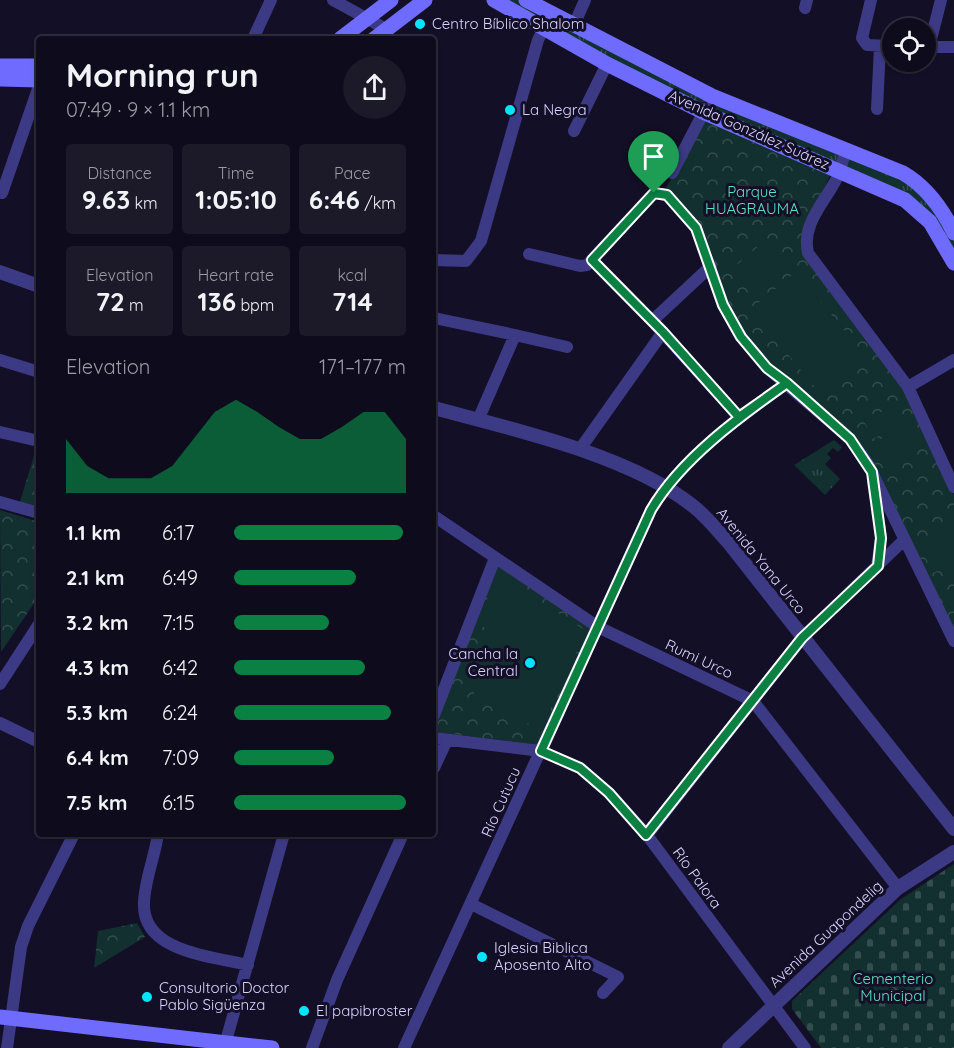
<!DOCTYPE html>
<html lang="en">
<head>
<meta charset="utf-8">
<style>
  body { margin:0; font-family:Quicksand,sans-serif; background:#1c1929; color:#f1f3f6; height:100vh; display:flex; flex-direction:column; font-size:22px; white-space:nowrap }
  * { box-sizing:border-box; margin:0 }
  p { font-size:20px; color:#9b9ba3 }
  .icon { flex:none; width:33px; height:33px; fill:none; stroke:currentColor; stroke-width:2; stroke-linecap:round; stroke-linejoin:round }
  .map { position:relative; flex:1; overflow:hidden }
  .sheet { position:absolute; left:36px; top:36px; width:400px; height:801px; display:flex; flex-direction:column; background:#0e0b1c; border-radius:6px; box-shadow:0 2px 4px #0004,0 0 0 2px #2e2b3b }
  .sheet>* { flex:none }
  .controls { position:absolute; left:882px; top:18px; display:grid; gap:12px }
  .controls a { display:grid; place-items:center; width:54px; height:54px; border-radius:50%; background:#0e0b1c; box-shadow:0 2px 4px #0004,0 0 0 2px #2e2b3b; font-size:30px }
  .pin { position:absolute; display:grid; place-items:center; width:51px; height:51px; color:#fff; margin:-62px -26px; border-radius:50% 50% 50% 0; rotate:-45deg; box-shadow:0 0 6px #0007 }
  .pin .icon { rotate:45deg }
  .round { display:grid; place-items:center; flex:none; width:63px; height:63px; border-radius:32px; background:#1c1929 }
  .headline { display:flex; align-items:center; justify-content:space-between; height:102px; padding:0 30px }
  h1 { font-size:33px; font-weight:700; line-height:45px }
  .stats { display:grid; grid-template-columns:repeat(3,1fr); gap:9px; height:102px; padding:6px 30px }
  .stats div { display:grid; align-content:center; border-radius:6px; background:#1c1929; text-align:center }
  .stats b { font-size:26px; font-weight:700 }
  .stats small { font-size:16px; font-weight:400 }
  .stats p { font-size:16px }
  .chart { height:168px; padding:12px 30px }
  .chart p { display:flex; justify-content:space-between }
  .chart svg { width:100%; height:108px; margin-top:6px; fill:#0b8043; opacity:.7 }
  ul { padding:0 30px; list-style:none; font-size:20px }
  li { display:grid; grid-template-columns:96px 72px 1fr; align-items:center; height:45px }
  li i { height:15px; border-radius:8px; background:#0b8043 }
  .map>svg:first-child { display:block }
  .grass { fill:url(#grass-tufts) }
  .cemetery { fill:url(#cemetery-stones) }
  .park { fill:url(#park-crowns) }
  .garden { fill:#12302f }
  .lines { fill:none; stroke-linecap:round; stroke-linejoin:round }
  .minor { stroke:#3d3a85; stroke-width:12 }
  .tertiary { stroke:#3d3a85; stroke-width:14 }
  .secondary { stroke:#6f6bff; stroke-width:15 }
  .route-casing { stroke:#fff; stroke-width:12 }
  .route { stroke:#0b8043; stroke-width:8 }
  .poi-dot { fill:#00e5ff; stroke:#130f26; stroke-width:2 }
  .labels { text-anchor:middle; stroke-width:6; stroke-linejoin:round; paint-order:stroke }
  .poi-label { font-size:15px; fill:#d9d4ff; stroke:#130f26; text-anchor:start }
  .street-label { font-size:15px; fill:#d9d4ff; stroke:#130f26 }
  .park-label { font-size:15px; fill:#5fe0c0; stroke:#130f26 }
</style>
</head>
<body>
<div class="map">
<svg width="954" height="1048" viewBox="0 0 954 1048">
  <defs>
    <pattern id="grass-tufts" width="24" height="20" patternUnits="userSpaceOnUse" patternTransform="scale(1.5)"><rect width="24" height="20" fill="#12302f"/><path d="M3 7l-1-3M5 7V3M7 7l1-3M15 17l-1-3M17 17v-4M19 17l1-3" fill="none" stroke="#344d4e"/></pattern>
    <pattern id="cemetery-stones" width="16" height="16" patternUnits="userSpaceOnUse" patternTransform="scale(1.5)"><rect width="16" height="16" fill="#12302f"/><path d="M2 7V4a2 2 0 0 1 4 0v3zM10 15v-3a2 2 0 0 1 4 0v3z" fill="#344d4e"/></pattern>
    <pattern id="park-crowns" width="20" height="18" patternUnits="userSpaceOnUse" patternTransform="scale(1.5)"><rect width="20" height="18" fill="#12302f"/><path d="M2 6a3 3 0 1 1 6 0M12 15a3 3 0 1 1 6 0" fill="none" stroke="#344d4e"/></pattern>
  </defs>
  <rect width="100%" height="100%" fill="#130f26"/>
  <path class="grass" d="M 494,0 L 526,0 L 665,73 L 903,173 L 954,233 L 954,263 L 918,210 L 734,127 Z
    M 834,440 L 842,447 L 838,452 L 833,448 L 827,454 L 831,458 L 825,464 L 840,479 L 825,495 L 794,465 Z"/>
  <path class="cemetery" d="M 954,864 L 954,1048 L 821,1048 L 792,1009 L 792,1001 L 901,899 Z"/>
  <path class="park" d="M 703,117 L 831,173 L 801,240 L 905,389 L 954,495 L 954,637 L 870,463 L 742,336 L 714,268 L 666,188 Z
    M 39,439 L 39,511 L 19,505 Z
    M 0,510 L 39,522 L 39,596 L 1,652 Z
    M 496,563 L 595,629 L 542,745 L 434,732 L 434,721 Z
    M 137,923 L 145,937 L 94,968 L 98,931 Z"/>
  <path class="garden" d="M 767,239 L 786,261 L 750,292 L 731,270 Z
    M 796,272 L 869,361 L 824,398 L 751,309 Z
    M 897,405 L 906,424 L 872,439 L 864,420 Z
    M 908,427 L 916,446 L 883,461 L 874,442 Z
    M 954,526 L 954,564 L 933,573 L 919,541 Z
    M 497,578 L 522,590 L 586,631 L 541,730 L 473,696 L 512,610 L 500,634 L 476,623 Z"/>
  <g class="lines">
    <path class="minor" d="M 333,0 L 386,29 L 387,39
      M 871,0 L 862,38 L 867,45 L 892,46
      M 805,8 L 807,0
      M 574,25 L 585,0
      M 253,39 L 271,0
      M 926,47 L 954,47
      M 929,47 L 941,0
      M 877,109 L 880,46
      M 574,131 L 607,64
      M 846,150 C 842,162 840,175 833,185 C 820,208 802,226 808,253 L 908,387 L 954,487
      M 672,173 L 712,96
      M 2,193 L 39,86
      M 529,254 L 580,266 L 587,265 L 654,193 L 667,195 L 696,228 L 723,305 L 741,337 L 767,368 L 850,439 L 868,464 L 954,641
      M 434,260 L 466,261 L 481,241 L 538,40 L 551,13
      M 592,260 L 652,321 L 739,417
      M 434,318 L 515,335 L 478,420
      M 652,321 L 711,266
      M 515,335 L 567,347
      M 0,360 L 39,372
      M 908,387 L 954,360
      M 0,432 L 39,441
      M 580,449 L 663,332
      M 873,482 L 881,538 L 877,566
      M 0,502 L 39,513
      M 434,516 L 598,627 L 753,701 L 898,888
      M 0,684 L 39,624
      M 434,715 L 495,558
      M 0,723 L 39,742
      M 434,738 L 541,751 L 580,768 L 609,793 L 647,835 L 805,1048
      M 434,768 L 447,740
      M 158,834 C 155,856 145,879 144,902 C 141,952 211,956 248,965
      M 647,835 L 802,638 L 904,540
      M 471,904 L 618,977 L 603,993
      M 7,1048 L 21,947 L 28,926 L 74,834
      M 224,1048 L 284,834
      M 312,1048 L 337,980 L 403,834
      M 404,1048 L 651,510 C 681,459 739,417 787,383"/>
    <path class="tertiary" d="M 0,272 L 39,286
      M 434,408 C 512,429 630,455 693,506 C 706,516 717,530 728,542 L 954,829
      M 729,1048 L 898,888 L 954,852"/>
    <path class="secondary" d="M 494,0 L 607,64 L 703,112 L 905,200 L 930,222 L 954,263
      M 526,0 L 712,96 L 903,173 C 927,187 942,208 954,233
      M 340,39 L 391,0
      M 374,39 L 425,0
      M 0,66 L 39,66
      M 0,79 L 39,80
      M 0,1017 L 272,1048"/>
  </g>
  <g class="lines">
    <defs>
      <path id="route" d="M 654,193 L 667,195 L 696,228 L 723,305 L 741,337 L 767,368 L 787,383 C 739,417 681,459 651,510 L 541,751 L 580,768 L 609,793 L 646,835 L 802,638 L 878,566 L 881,538 L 872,472 L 850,439 L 787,383 L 739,417 L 663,332 L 592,260 L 654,193"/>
    </defs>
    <use href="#route" class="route-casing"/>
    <use href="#route" class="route"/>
  </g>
  <g class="poi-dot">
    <circle cx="420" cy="24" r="6"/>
    <circle cx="510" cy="110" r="6"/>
    <circle cx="530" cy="663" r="6"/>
    <circle cx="482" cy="957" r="6"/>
    <circle cx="147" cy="997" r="6"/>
    <circle cx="304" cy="1011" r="6"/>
  </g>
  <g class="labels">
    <g class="poi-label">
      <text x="432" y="29">Centro Bíblico Shalom</text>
      <text x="522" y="115">La Negra</text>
      <text x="518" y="659" text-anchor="end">Cancha la<tspan x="518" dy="17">Central</tspan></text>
      <text x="494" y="953">Iglesia Biblica<tspan x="494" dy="17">Aposento Alto</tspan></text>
      <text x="159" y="993">Consultorio Doctor<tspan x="159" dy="17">Pablo Sigüenza</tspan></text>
      <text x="316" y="1016">El papibroster</text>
    </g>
    <g class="street-label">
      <text transform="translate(749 130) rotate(24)" y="5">Avenida González Suárez</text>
      <text transform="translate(761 561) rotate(51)" y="5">Avenida Yana Urco</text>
      <text transform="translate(699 659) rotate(25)" y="5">Rumi Urco</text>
      <text transform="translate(501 802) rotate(-66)" y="5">Río Cutucu</text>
      <text transform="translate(697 878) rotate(54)" y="5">Río Palora</text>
      <text transform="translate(826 934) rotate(-43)" y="5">Avenida Guapondelig</text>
    </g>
    <g class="park-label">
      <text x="752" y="197">Parque<tspan x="752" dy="17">HUAGRAUMA</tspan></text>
      <text x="893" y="984">Cementerio<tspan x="893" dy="17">Municipal</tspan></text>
    </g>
  </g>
</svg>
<div class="controls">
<a><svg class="icon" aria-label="locate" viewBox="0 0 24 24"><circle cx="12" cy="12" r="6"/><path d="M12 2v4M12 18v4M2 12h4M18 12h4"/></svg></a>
</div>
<div class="pin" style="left:654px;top:193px;background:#1e9e55"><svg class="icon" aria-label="arrive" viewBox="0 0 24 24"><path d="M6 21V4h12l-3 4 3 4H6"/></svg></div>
<section class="sheet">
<div class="headline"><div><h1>Morning run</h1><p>07:49 · 9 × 1.1 km</p></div><a class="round"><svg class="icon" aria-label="share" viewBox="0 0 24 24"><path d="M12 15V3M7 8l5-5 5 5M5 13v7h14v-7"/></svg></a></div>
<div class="stats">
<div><p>Distance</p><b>9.63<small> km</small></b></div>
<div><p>Time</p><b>1:05:10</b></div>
<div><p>Pace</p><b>6:46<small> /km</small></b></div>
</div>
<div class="stats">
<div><p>Elevation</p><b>72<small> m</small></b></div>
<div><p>Heart rate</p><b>136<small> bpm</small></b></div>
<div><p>kcal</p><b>714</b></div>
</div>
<div class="chart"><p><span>Elevation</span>171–177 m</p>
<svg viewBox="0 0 160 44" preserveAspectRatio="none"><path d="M0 44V22L10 33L20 38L30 38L40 38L50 33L60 22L70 11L80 6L90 11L100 17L110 22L120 22L130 17L140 11L150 11L160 22V44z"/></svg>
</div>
<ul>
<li><b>1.1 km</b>6:17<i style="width:98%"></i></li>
<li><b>2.1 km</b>6:49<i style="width:71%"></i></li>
<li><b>3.2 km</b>7:15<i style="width:55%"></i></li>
<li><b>4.3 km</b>6:42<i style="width:76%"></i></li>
<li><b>5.3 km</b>6:24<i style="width:91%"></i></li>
<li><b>6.4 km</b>7:09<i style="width:58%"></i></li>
<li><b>7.5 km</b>6:15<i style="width:100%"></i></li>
</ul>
</section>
</div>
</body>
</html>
